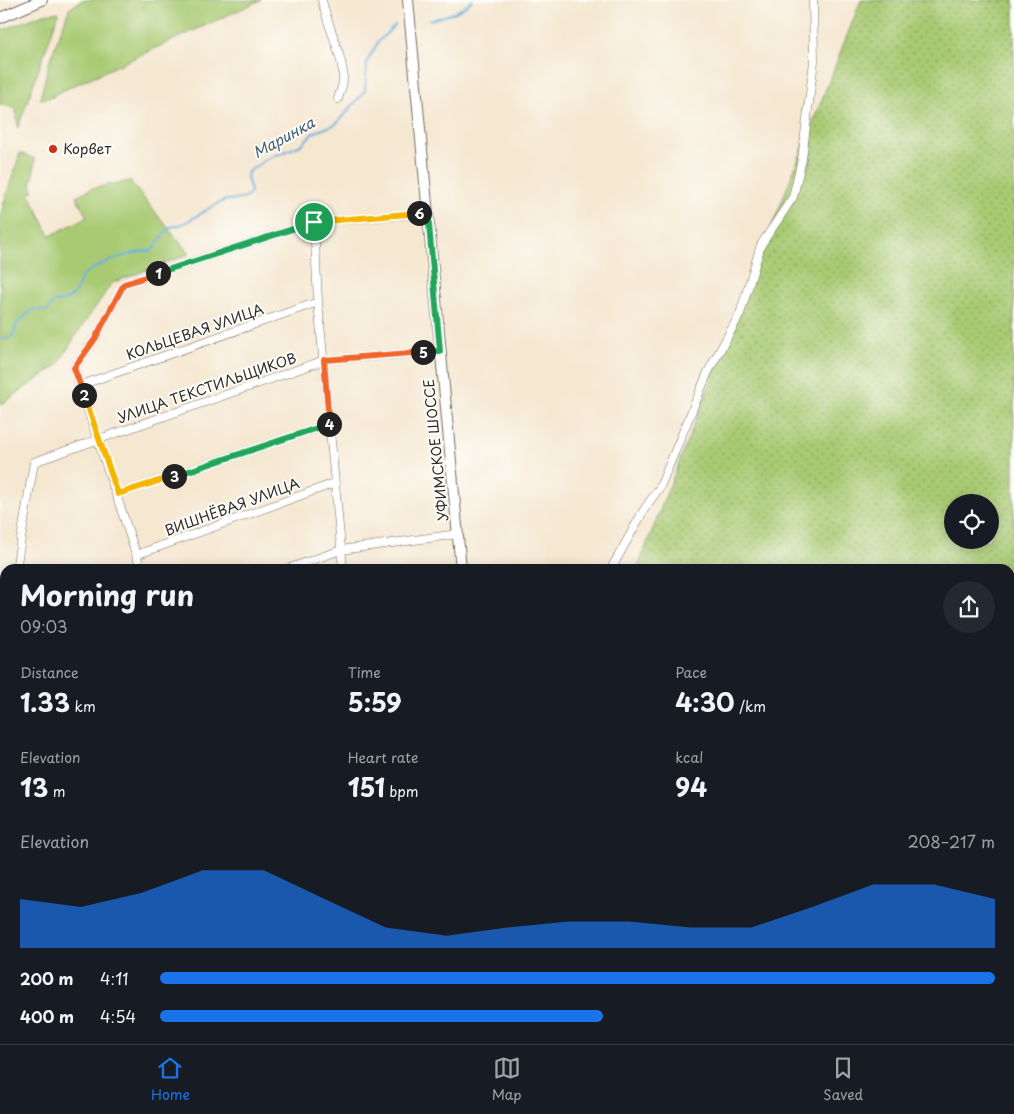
<!DOCTYPE html>
<html lang="en">
<head>
<meta charset="utf-8">
<style>
  body { margin:0; font-family:"Playpen Sans",sans-serif; background:#242831; color:#f1f3f6; height:100vh; display:flex; flex-direction:column; font-size:19px; white-space:nowrap }
  * { box-sizing:border-box; margin:0 }
  p { font-size:16px; color:#9ea1a6 }
  .icon { flex:none; width:28px; height:28px; fill:none; stroke:currentColor; stroke-width:2; stroke-linecap:round; stroke-linejoin:round }
  .map { position:relative; flex:1; overflow:hidden }
  .details { position:absolute; left:0px; top:564px; width:1015px; height:481px; display:flex; flex-direction:column; background:#171b24; border-radius:15px 15px 0 0; box-shadow:0 2px 12px #0003 }
  .details>* { flex:none }
  .buttons { position:absolute; left:944px; top:494px; display:grid; gap:10px }
  .buttons a { display:grid; place-items:center; width:55px; height:55px; border-radius:50%; background:#171b24; box-shadow:0 2px 12px #0003; font-size:25px }
  .pin { position:absolute; display:grid; place-items:center; width:42px; height:42px; color:#fff; margin:-21px; border:2px solid #fff; border-radius:50%; box-shadow:0 1px 5px #0007 }
  .km { position:absolute; width:25px; height:25px; margin:-12px; border-radius:50%; background:#222; color:#fff; font-size:14px; line-height:25px; text-align:center }
  .round { display:grid; place-items:center; flex:none; width:52px; height:52px; border-radius:26px; background:#242831 }
  .summary { display:flex; align-items:center; justify-content:space-between; height:85px; padding:0 20px }
  h1 { font-size:28px; font-weight:700; line-height:38px }
  .metrics { display:grid; grid-template-columns:repeat(3,1fr); gap:8px; height:85px; padding:5px 20px }
  .metrics div { display:grid; align-content:center }
  .metrics b { font-size:25px; font-weight:700 }
  .metrics small { font-size:14px; font-weight:400 }
  .metrics p { font-size:14px }
  .chart { height:140px; padding:10px 20px }
  .chart p { display:flex; justify-content:space-between }
  .chart svg { width:100%; height:90px; margin-top:5px; fill:#1a73e8; opacity:.7 }
  ul { padding:0 20px; list-style:none; font-size:16px }
  li { display:grid; grid-template-columns:80px 60px 1fr; align-items:center; height:38px }
  li i { height:12px; border-radius:6px; background:#1a73e8 }
  .tabs { display:flex; justify-content:space-around; align-items:center; height:70px; border-top:1px solid #363941; background:#171b24; font-size:14px; color:#9ea1a6 }
  .tabs a { display:grid; justify-items:center; gap:2px }
  .tabs .selected { color:#1a73e8 }
  .map>svg:first-child { display:block }
  .green { fill:#a9ca73; stroke:#6a7a4f }
  .garden { fill:url(#garden-dots); stroke:#6a7a4f; fill-rule:evenodd }
  .lines { fill:none; stroke-linecap:round; stroke-linejoin:round }
  .stream { stroke:#68acdd; stroke-width:2 }
  .minor-casing { stroke:#726d65; stroke-width:9 }
  .major-casing { stroke:#726d65; stroke-width:12 }
  .minor { stroke:#fff; stroke-width:8 }
  .major { stroke:#fff; stroke-width:10 }
  .split-1-casing { stroke:#fff; stroke-width:10 }
  .split-2-casing { stroke:#fff; stroke-width:10 }
  .split-3-casing { stroke:#fff; stroke-width:10 }
  .split-4-casing { stroke:#fff; stroke-width:10 }
  .split-5-casing { stroke:#fff; stroke-width:10 }
  .split-6-casing { stroke:#fff; stroke-width:10 }
  .split-7-casing { stroke:#fff; stroke-width:10 }
  .split-1 { stroke:#22a559; stroke-width:6 }
  .split-2 { stroke:#f0652b; stroke-width:6 }
  .split-3 { stroke:#f5b400; stroke-width:6 }
  .split-4 { stroke:#22a559; stroke-width:6 }
  .split-5 { stroke:#f0652b; stroke-width:6 }
  .split-6 { stroke:#22a559; stroke-width:6 }
  .split-7 { stroke:#f5b400; stroke-width:6 }
  .poi-dot { fill:#c8321e; stroke:#fdfcf7; stroke-width:2 }
  .labels { text-anchor:middle; stroke-width:4; stroke-linejoin:round; paint-order:stroke }
  .poi-label { font-size:14px; fill:#2b2b2b; stroke:#fdfcf7; text-anchor:start }
  .street-label { font-size:14px; fill:#2b2b2b; stroke:#fdfcf7 }
  .water-label { font-size:15px; font-style:italic; fill:#435f72; stroke:#fdfcf7 }
</style>
</head>
<body>
<div class="map">
<svg width="1014" height="1044" viewBox="0 0 1014 1044">
  <defs>
    <pattern id="garden-dots" width="8" height="8" patternUnits="userSpaceOnUse" patternTransform="scale(1.25)"><rect width="8" height="8" fill="#a9ca73"/><path d="M2 2h.1M6 6h.1" fill="none" stroke="#8aa45f" stroke-width="1.8" stroke-linecap="round"/></pattern>
  </defs>
  <rect width="100%" height="100%" fill="#fdfcf7"/>
  <filter id="ink" filterUnits="userSpaceOnUse"><feTurbulence type="fractalNoise" baseFrequency=".02" numOctaves="2"/><feDisplacementMap in="SourceGraphic" scale="10" xChannelSelector="R" yChannelSelector="G"/><feConvolveMatrix kernelMatrix="1 2 1 2 8 2 1 2 1" color-interpolation-filters="sRGB"/></filter>
  <filter id="wash" filterUnits="userSpaceOnUse"><feTurbulence type="fractalNoise" baseFrequency=".0096" numOctaves="4" result="noise"/><feDisplacementMap in="SourceGraphic" scale="20" xChannelSelector="R" yChannelSelector="G"/><feGaussianBlur stdDeviation="1.12" result="paint"/><feColorMatrix in="noise" values="0 0 0 0 0 0 0 0 0 0 0 0 0 0 0 0 0 1.4 0 .05"/><feComposite in="paint" operator="in"/></filter>
  <g filter="url(#wash)">
    <rect width="100%" height="100%" fill="#f5e7d0"/>
    <path class="green" d="M 82,0 L 261,0 L 53,95 L 54,97 L 40,99 L 49,63 L 69,9 Z
      M 59,12 L 18,128 L 16,109 L 0,104 L 0,31 L 44,14 Z
      M 20,153 L 35,159 L 33,178 L 31,184 L 34,191 L 29,193 L 50,236 L 87,217 L 76,196 L 93,188 L 130,181 L 189,254 L 112,283 L 74,338 L 58,365 L 0,405 L 0,215 Z
      M 339,1040 L 430,1040 L 429,1044 L 337,1044 Z"/>
    <path class="garden" d="M 861,0 L 1014,0 L 1014,646 L 1010,650 L 1010,569 L 637,569 ZM 952,502 L 990,502 L 990,540 L 952,540 Z
      M 1014,862 L 1014,982 L 1010,983 L 1010,866 Z
      M 1014,995 L 1014,1044 L 914,1044 L 920,1040 L 1010,1040 L 1010,996 Z
      M 451,1040 L 684,1040 L 683,1044 L 449,1044 Z"/>
    <g class="lines">
      <path class="stream" d="M 430,20 C 446,16 462,12 472,0
        M 0,340 C 14,339 14,334 17,323 L 33,309 L 47,311 L 55,301 L 59,302 C 75,298 77,291 82,276 C 95,264 136,250 152,251 L 169,227 C 186,227 206,208 223,201 C 234,197 245,204 251,191 L 247,177 L 248,172 L 265,160 L 301,145 L 313,133 L 336,124 L 365,91 L 367,62 L 378,42 L 395,25
        M 0,1019 L 2,1021 L 0,1027"/>
    </g>
  </g>
  <g filter="url(#ink)">
    <g class="lines">
      <defs>
        <path id="minor" d="M 322,0 C 326,22 345,60 343,80 C 343,87 339,93 338,99
          M 314,222 L 318,302 L 343,569
          M 81,385 L 318,302
          M 118,494 L 330,424
          M 136,555 L 335,483
          M 16,569 L 34,462 L 325,360 L 440,351
          M 141,569 L 74,368 L 95,339 L 124,284 L 314,222 L 428,213
          M 287,569 L 341,550 L 458,534
          M 611,569 L 645,508 L 660,487 L 708,372 L 740,314 L 761,245 L 793,197 L 802,159 L 814,61 L 813,0
          M 1010,631 L 1014,626
          M 0,652 L 5,626
          M 0,705 L 5,711
          M 0,746 L 5,747
          M 1010,855 L 1014,851
          M 0,921 L 5,926
          M 1010,990 L 1014,989
          M 107,1040 L 108,1044
          M 294,1044 L 295,1040
          M 455,1044 L 457,1040
          M 667,1044 L 669,1040
          M 852,1044 L 855,1040
          M 899,1044 L 905,1040"/>
        <path id="major" d="M 408,0 L 461,569
          M 0,18 L 42,0
          M 432,1044 L 434,1040"/>
      </defs>
      <use href="#minor" class="minor-casing"/>
      <use href="#major" class="major-casing"/>
      <use href="#minor" class="minor"/>
      <use href="#major" class="major"/>
    </g>
  </g>
  <g class="lines" filter="url(#ink)">
    <defs>
      <path id="split-1" d="M 158,273 L 314,222"/>
      <path id="split-2" d="M 84,395 L 74,368 L 95,339 L 124,284 L 158,273"/>
      <path id="split-3" d="M 84,395 L 118,494 L 174,476"/>
      <path id="split-4" d="M 174,476 L 329,424"/>
      <path id="split-5" d="M 329,424 L 324,360 L 423,352"/>
      <path id="split-6" d="M 419,213 L 428,213 L 440,351 L 423,352"/>
      <path id="split-7" d="M 314,222 L 419,213"/>
    </defs>
    <use href="#split-1" class="split-1-casing"/>
    <use href="#split-2" class="split-2-casing"/>
    <use href="#split-3" class="split-3-casing"/>
    <use href="#split-4" class="split-4-casing"/>
    <use href="#split-5" class="split-5-casing"/>
    <use href="#split-6" class="split-6-casing"/>
    <use href="#split-7" class="split-7-casing"/>
    <use href="#split-1" class="split-1"/>
    <use href="#split-2" class="split-2"/>
    <use href="#split-3" class="split-3"/>
    <use href="#split-4" class="split-4"/>
    <use href="#split-5" class="split-5"/>
    <use href="#split-6" class="split-6"/>
    <use href="#split-7" class="split-7"/>
  </g>
  <circle class="poi-dot" cx="53" cy="149" r="5"/>
  <g class="labels">
    <g class="poi-label">
      <text x="63" y="154">Корвет</text>
    </g>
    <g class="street-label">
      <text transform="translate(195 332) rotate(-19)" y="5">КОЛЬЦЕВАЯ УЛИЦА</text>
      <text transform="translate(207 388) rotate(-19)" y="5">УЛИЦА ТЕКСТИЛЬЩИКОВ</text>
      <text transform="translate(436 450) rotate(-96)" y="5">УФИМСКОЕ ШОССЕ</text>
      <text transform="translate(232 507) rotate(-20)" y="5">ВИШНЁВАЯ УЛИЦА</text>
    </g>
    <g class="water-label">
      <text transform="translate(284 138) rotate(-29)" y="5">Маринка</text>
    </g>
  </g>
</svg>
<div class="buttons">
<a><svg class="icon" aria-label="locate" viewBox="0 0 24 24"><circle cx="12" cy="12" r="6"/><path d="M12 2v4M12 18v4M2 12h4M18 12h4"/></svg></a>
</div>
<div class="pin" style="left:314px;top:222px;background:#1e9e55"><svg class="icon" aria-label="arrive" viewBox="0 0 24 24"><path d="M6 21V4h12l-3 4 3 4H6"/></svg></div>
<b class="km" style="left:158px;top:273px">1</b>
<b class="km" style="left:84px;top:395px">2</b>
<b class="km" style="left:174px;top:476px">3</b>
<b class="km" style="left:329px;top:424px">4</b>
<b class="km" style="left:423px;top:352px">5</b>
<b class="km" style="left:419px;top:213px">6</b>
<section class="details">
<div class="summary"><div><h1>Morning run</h1><p>09:03</p></div><a class="round"><svg class="icon" aria-label="share" viewBox="0 0 24 24"><path d="M12 15V3M7 8l5-5 5 5M5 13v7h14v-7"/></svg></a></div>
<div class="metrics">
<div><p>Distance</p><b>1.33<small> km</small></b></div>
<div><p>Time</p><b>5:59</b></div>
<div><p>Pace</p><b>4:30<small> /km</small></b></div>
</div>
<div class="metrics">
<div><p>Elevation</p><b>13<small> m</small></b></div>
<div><p>Heart rate</p><b>151<small> bpm</small></b></div>
<div><p>kcal</p><b>94</b></div>
</div>
<div class="chart"><p><span>Elevation</span>208–217 m</p>
<svg viewBox="0 0 160 44" preserveAspectRatio="none"><path d="M0 44V20L10 24L20 17L30 6L40 6L50 20L60 34L70 38L80 34L90 31L100 31L110 34L120 34L130 24L140 13L150 13L160 20V44z"/></svg>
</div>
<ul>
<li><b>200 m</b>4:11<i style="width:100%"></i></li>
<li><b>400 m</b>4:54<i style="width:53%"></i></li>
</ul>
</section>
</div>
<nav class="tabs">
<a class="selected"><svg class="icon" aria-label="home" viewBox="0 0 24 24"><path d="M3 11l9-7 9 7M6 9v11h12V9"/></svg>Home</a>
<a><svg class="icon" aria-label="map" viewBox="0 0 24 24"><path d="M3 6l6-2 6 2 6-2v14l-6 2-6-2-6 2zM9 4v14M15 6v14"/></svg>Map</a>
<a><svg class="icon" aria-label="saved" viewBox="0 0 24 24"><path d="M7 4h10v16l-5-4-5 4z"/></svg>Saved</a>
</nav>
</body>
</html>
